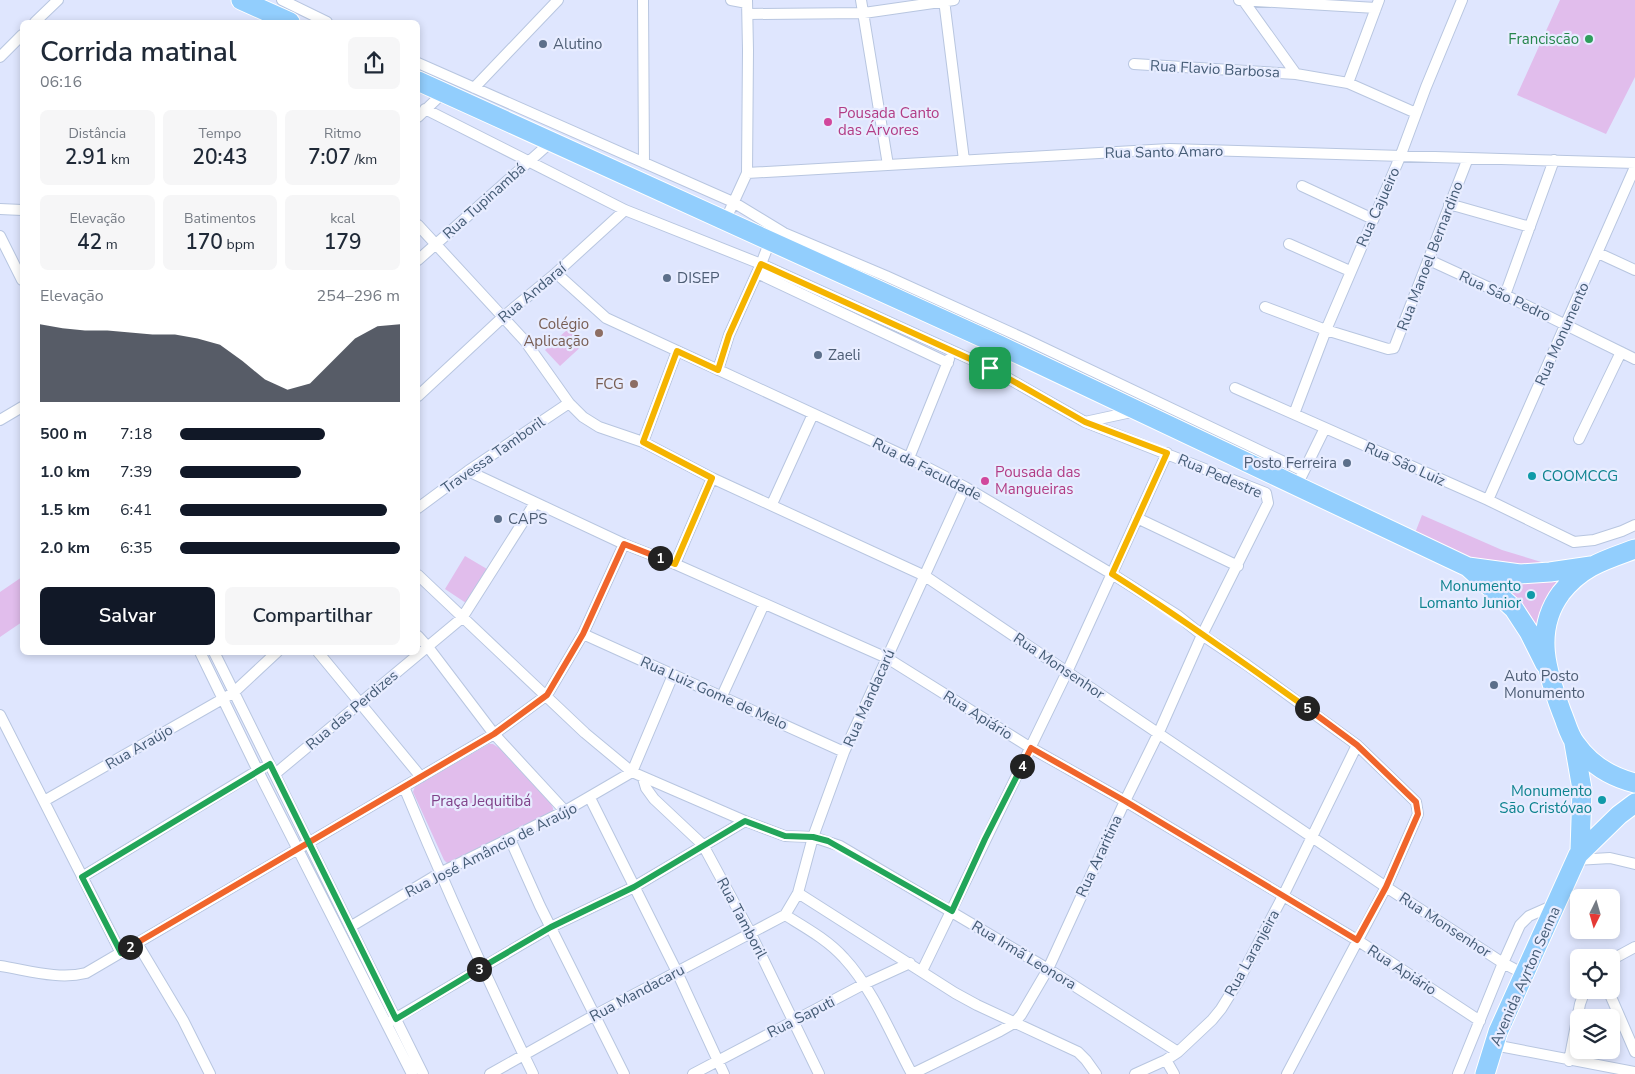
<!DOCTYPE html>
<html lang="pt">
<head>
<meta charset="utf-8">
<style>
  body { margin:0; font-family:"Nunito Sans",sans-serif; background:#f6f6f7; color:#1f2937; height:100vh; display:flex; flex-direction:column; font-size:19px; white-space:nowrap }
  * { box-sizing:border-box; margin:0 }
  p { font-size:16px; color:#747a83 }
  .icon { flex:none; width:28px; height:28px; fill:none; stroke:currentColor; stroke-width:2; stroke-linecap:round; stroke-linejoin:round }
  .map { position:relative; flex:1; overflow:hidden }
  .panel { position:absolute; left:20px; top:20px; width:400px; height:635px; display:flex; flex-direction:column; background:#fff; border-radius:8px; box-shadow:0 2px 8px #0003 }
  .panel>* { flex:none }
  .needle { width:32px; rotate:185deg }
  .tools { position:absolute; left:1570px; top:889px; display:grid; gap:10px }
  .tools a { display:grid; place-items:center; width:50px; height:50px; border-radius:8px; background:#fff; box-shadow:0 2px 8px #0003; font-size:25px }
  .pin { position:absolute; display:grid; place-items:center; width:42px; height:42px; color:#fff; margin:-21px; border-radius:10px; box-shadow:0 2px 8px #0006 }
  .km { position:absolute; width:25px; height:25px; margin:-12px; border-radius:50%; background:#222; color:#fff; font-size:14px; line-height:25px; text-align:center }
  .round { display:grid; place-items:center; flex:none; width:52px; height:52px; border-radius:8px; background:#f6f6f7 }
  .head { display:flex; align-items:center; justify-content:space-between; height:85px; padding:0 20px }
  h1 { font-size:28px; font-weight:600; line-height:38px }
  .figures { display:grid; grid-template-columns:repeat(3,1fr); gap:8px; height:85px; padding:5px 20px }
  .figures div { display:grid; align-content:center; border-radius:8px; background:#f6f6f7; text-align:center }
  .figures b { font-size:21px; font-weight:600 }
  .figures small { font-size:14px; font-weight:400 }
  .figures p { font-size:14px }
  .chart { height:140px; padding:10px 20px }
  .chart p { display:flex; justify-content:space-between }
  .chart svg { width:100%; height:90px; margin-top:5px; fill:#111827; opacity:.7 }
  .button { display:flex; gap:10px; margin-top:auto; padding:10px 20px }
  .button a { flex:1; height:58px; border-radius:8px; background:#111827; color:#fff; font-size:20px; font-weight:600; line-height:58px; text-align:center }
  .button a+a { background:#f6f6f7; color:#1f2937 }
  ul { padding:0 20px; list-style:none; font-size:16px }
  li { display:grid; grid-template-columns:80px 60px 1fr; align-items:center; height:38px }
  li i { height:12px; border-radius:6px; background:#111827 }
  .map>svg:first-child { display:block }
  .green { fill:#e1bdec }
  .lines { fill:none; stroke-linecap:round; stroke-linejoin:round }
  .street-casing { stroke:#b8c6e0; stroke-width:12 }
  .highway-casing { stroke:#fff; stroke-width:21 }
  .street { stroke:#fff; stroke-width:10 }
  .highway { stroke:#92cefd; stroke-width:19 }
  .split-1-casing { stroke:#fff; stroke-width:10 }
  .split-2-casing { stroke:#fff; stroke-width:10 }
  .split-3-casing { stroke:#fff; stroke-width:10 }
  .split-4-casing { stroke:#fff; stroke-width:10 }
  .split-5-casing { stroke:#fff; stroke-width:10 }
  .split-6-casing { stroke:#fff; stroke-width:10 }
  .split-1 { stroke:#f5b400; stroke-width:6 }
  .split-2 { stroke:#f0652b; stroke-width:6 }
  .split-3 { stroke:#22a559; stroke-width:6 }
  .split-4 { stroke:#22a559; stroke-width:6 }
  .split-5 { stroke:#f0652b; stroke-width:6 }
  .split-6 { stroke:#f5b400; stroke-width:6 }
  .leisure-dot { fill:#2e9e5b; stroke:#e7ecff; stroke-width:2 }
  .service-dot { fill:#5c6f8a; stroke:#e7ecff; stroke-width:2 }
  .hotel-dot { fill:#d1479c; stroke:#e7ecff; stroke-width:2 }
  .education-dot { fill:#8d6e63; stroke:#e7ecff; stroke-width:2 }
  .culture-dot { fill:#0f9aa8; stroke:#e7ecff; stroke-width:2 }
  .labels { text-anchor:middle; stroke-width:4.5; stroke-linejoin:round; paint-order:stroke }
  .leisure-label { font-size:15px; fill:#27864d; stroke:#e7ecff; text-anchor:end }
  .service-label { font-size:15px; fill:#4e5e75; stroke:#e7ecff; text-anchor:start }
  .street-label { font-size:15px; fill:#455c76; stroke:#e7ecff }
  .hotel-label { font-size:15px; fill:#b23c85; stroke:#e7ecff; text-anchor:start }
  .education-label { font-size:15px; fill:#785e54; stroke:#e7ecff; text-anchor:end }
  .culture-label { font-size:15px; fill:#0d838f; stroke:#e7ecff; text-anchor:end }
  .park-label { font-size:15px; fill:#804289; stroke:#e7ecff }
</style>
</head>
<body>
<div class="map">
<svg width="1635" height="1074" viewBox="0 0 1635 1074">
  <rect width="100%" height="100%" fill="#dfe6fe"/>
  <path class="green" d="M 1560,0 L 1635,0 L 1635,77 L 1606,134 L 1517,95 Z
    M 569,328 L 585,343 L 560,366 L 545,350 Z
    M 1422,515 L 1502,550 L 1551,565 L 1528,566 L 1474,559 L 1415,533 Z
    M 465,556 L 487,569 L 466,603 L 445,589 Z
    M 22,577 L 22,622 L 0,637 L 0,592 Z
    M 1566,577 L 1539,636 L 1490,578 C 1522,584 1535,583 1566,577 Z
    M 489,744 L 493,744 L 499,748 L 551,804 L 553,808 L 553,812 L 450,866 L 444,860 L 413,792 L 415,786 Z"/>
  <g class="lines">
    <defs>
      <path id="street" d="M 282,0 L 327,22
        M 643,0 L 644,163
        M 731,0 L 747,3
        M 861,0 L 888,165
        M 944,0 L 964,160
        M 1239,0 L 1376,8
        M 1243,0 L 1296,74
        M 748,14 L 864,13 L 954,0
        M 35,22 L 58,0
        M 0,57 L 22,35
        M 418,63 L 733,202 L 784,233 L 886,276 L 1025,339 L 1303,471
        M 1134,64 L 1296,74 L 1348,83 L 1416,113
        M 1348,83 L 1379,0
        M 474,88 L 558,0
        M 425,109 L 625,210 L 761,264 L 990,368 L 1085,422 L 1266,493 L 1268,503 L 1202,635 L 1159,732 L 1125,801 L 1048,969 L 1021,1015 L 1014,1023 L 1000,1031 L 912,1074 C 892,1037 873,989 844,958 C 828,940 806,928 785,915
        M 418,117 L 443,93
        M 747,173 L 748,50 L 747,0
        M 1302,186 L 1373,219
        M 1449,204 L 1530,227
        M 0,209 L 22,210
        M 725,221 L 747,173 L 1169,149 L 1635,163
        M 418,225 L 525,341 L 569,403 L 583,417 L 599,427 L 643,442 L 712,478 L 925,576 L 1386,887 L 1503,963 L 1524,974
        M 0,236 L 22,280
        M 1289,244 L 1350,271
        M 1598,253 L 1635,270
        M 418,260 L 551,142
        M 1429,260 L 1505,295 L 1635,359
        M 556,273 L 606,318 L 909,458 L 965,487 L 1112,574 L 1177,615 L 1202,635 L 1247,665 L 1357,745 L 1416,802 L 1418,814 L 1386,887 L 1287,1074
        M 757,273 L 948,363
        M 1505,295 L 1554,160
        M 1265,307 L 1326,330 L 1388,349 L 1394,348 L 1468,158
        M 990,368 L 999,345
        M 718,370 L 729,335 L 761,264 L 770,241
        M 1235,388 L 1488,500 L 1574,542 L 1594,540 L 1622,531 L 1635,525
        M 418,396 L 503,317 L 556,273 L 625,210
        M 1294,414 L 1326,330 L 1400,157 L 1426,87 L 1462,0
        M 0,420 L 22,407
        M 1085,422 L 1136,411
        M 1579,439 L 1621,352
        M 643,442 L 677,351
        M 909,458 L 949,359
        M 468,471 L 624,544 L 675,564 L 887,658 L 1031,748 L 1125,801 L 1357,940 L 1480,1021
        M 1301,477 L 1325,428
        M 1488,500 L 1635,167
        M 772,504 L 813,414
        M 418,508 L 468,471 L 569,403
        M 1137,518 L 1238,566
        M 675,564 L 712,478
        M 418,575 L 585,733 L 632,772 L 745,821 L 785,836 L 813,837 L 840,846 L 1048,969 L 1178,1052
        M 583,634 L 844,752
        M 418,636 L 428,647 L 494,734 L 565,811
        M 200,652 L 258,771 L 412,1074
        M 214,652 L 423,1074
        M 318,652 L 421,777
        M 722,696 L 764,604
        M 0,715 L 121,953
        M 275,774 L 462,618 L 535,503
        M 643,778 L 646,788 L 654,799 L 703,845 L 750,932 L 819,1074
        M 404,787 C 444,884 487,979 533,1074
        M 590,798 L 677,972 L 724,1074
        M 44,801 L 233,693 L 277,652
        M 510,839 L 540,906 L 624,1074
        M 1576,860 L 1610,858 L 1635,864
        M 82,877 L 262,768
        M 798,893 L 955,993 L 977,1005 L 1078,1052 L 1086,1060 L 1096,1074
        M 785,915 L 798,893 L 813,837 L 844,752 L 965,487
        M 350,927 L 440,873 L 565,811 L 632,772 L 673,675
        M 137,943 L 183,1020 L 210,1074
        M 1611,960 L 1635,947
        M 0,966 C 27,970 58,980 86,973 L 494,734 L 547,695 L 583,634 L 624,544
        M 922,971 L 1067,672 L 1167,453
        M 1608,990 L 1635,1052
        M 391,1021 L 551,927 L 634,887 L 745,821
        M 1494,1045 L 1635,1072
        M 1166,1060 L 1174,1074
        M 1569,1061 L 1580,1004 L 1585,990
        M 490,1074 L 595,1015 L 785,915
        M 693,1074 L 864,984 L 910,963
        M 1135,1074 L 1166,1060 L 1178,1052 L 1212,1020 L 1221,1009 L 1239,980 L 1283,896 L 1357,745
        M 1458,1074 L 1503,963 L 1520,925 L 1529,916 L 1554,905"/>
      <path id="highway" d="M 241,0 L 290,22
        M 418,81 L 999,345 L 1468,567 L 1514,609 L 1529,632 L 1545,664
        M 1635,549 C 1605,560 1582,566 1561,593 C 1533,631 1547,673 1562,713 C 1566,722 1569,736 1576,744 C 1590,764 1611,777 1635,783
        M 1468,567 L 1520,574 L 1550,572 L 1591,566
        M 1574,743 L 1582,789 L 1580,851
        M 1485,1074 L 1498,1032 L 1578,855 L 1619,815 L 1635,803"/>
    </defs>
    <use href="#street" class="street-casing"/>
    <use href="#highway" class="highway-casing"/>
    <use href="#street" class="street"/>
    <use href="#highway" class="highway"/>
  </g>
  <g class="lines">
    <defs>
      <path id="split-1" d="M 660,558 L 675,564 L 712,478 L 643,442 L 677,351 L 718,370 L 729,335 L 761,264 L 990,368"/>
      <path id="split-2" d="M 130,947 L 494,734 L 547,695 L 583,634 L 624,544 L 660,558"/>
      <path id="split-3" d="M 130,947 L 121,953 L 82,877 L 270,764 L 396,1019 L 479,969"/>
      <path id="split-4" d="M 479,969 L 551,927 L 634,887 L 745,821 L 785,836 L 813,837 L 828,841 L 952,911 L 985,839 L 1022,766"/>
      <path id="split-5" d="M 1022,766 L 1031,748 L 1125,801 L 1357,940 L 1386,887 L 1418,814 L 1416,802 L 1357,745 L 1307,708"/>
      <path id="split-6" d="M 990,368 L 1085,422 L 1167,453 L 1112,574 C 1179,616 1242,662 1307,708"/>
    </defs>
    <use href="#split-1" class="split-1-casing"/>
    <use href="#split-2" class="split-2-casing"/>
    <use href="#split-3" class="split-3-casing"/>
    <use href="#split-4" class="split-4-casing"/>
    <use href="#split-5" class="split-5-casing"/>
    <use href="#split-6" class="split-6-casing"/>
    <use href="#split-1" class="split-1"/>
    <use href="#split-2" class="split-2"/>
    <use href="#split-3" class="split-3"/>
    <use href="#split-4" class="split-4"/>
    <use href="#split-5" class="split-5"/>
    <use href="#split-6" class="split-6"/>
  </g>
  <circle class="leisure-dot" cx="1589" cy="39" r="5"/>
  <g class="service-dot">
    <circle cx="543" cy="44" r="5"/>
    <circle cx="667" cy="278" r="5"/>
    <circle cx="818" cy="355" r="5"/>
    <circle cx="1347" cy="463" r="5"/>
    <circle cx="498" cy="519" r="5"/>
    <circle cx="1494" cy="685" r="5"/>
  </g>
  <g class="hotel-dot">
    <circle cx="828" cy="122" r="5"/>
    <circle cx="985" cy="481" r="5"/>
  </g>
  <g class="education-dot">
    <circle cx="599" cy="333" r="5"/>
    <circle cx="634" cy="384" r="5"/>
  </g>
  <g class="culture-dot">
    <circle cx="1532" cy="476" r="5"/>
    <circle cx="1531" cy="595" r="5"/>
    <circle cx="1602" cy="800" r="5"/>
  </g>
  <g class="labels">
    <g class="leisure-label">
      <text x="1579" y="44">Franciscão</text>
    </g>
    <g class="service-label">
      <text x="553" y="49">Alutino</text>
      <text x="677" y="283">DISEP</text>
      <text x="828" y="360">Zaeli</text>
      <text x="1337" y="468" text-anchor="end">Posto Ferreira</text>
      <text x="508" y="524">CAPS</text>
      <text x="1504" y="681">Auto Posto<tspan x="1504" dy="17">Monumento</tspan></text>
    </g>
    <g class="street-label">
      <text transform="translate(1215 69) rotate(3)" y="5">Rua Flavio Barbosa</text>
      <text transform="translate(1164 152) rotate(-1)" y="5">Rua Santo Amaro</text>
      <text transform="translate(484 201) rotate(-42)" y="5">Rua Tupinambá</text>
      <text transform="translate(1378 207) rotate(-66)" y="5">Rua Cajueiro</text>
      <text transform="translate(1430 256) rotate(-69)" y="5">Rua Manoel Bernardino</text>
      <text transform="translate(532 293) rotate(-40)" y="5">Rua Andaraí</text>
      <text transform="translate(1505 296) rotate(25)" y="5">Rua São Pedro</text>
      <text transform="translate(1562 334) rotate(-66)" y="5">Rua Monumento</text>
      <text transform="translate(493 455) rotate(-35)" y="5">Travessa Tamboril</text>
      <text transform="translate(1405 464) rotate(24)" y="5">Rua São Luiz</text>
      <text transform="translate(927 469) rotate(27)" y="5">Rua da Faculdade</text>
      <text transform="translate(1220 476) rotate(23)" y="5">Rua Pedestre</text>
      <text transform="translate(1059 666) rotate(34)" y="5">Rua Monsenhor</text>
      <text transform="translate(714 693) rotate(24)" y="5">Rua Luiz Gome de Melo</text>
      <text transform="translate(869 698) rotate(-66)" y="5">Rua Mandacarú</text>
      <text transform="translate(352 710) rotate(-40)" y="5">Rua das Perdizes</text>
      <text transform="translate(978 715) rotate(32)" y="5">Rua Apiário</text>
      <text transform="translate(139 747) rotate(-30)" y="5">Rua Araújo</text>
      <text transform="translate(491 850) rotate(-27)" y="5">Rua José Amâncio de Araújo</text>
      <text transform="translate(1099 856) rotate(-65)" y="5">Rua Araritina</text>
      <text transform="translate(742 918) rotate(62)" y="5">Rua Tamboril</text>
      <text transform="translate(1445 925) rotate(33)" y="5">Rua Monsenhor</text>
      <text transform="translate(1252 953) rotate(-61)" y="5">Rua Laranjeira</text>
      <text transform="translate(1024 955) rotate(31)" y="5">Rua Irmã Leonora</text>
      <text transform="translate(1402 970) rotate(33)" y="5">Rua Apiário</text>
      <text transform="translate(1525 976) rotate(-66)" y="5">Avenida Ayrton Senna</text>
      <text transform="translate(637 993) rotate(-28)" y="5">Rua Mandacaru</text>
      <text transform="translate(801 1017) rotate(-27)" y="5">Rua Saputi</text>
    </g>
    <g class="hotel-label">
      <text x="838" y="118">Pousada Canto<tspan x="838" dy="17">das Árvores</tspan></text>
      <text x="995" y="477">Pousada das<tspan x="995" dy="17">Mangueiras</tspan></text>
    </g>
    <g class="education-label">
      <text x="589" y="329">Colégio<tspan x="589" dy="17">Aplicação</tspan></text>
      <text x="624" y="389">FCG</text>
    </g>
    <g class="culture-label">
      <text x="1542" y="481" text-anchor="start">COOMCCG</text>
      <text x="1521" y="591">Monumento<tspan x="1521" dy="17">Lomanto Junior</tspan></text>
      <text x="1592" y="796">Monumento<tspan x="1592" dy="17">São Cristóvao</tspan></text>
    </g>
    <g class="park-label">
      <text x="481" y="806">Praça Jequitibá</text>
    </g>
  </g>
</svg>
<div class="tools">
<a><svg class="needle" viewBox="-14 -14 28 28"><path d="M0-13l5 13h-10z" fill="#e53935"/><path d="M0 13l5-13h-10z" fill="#747a83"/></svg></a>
<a><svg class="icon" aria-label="locate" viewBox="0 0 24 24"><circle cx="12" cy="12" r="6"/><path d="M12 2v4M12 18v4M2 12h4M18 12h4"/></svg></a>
<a><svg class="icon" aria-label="layers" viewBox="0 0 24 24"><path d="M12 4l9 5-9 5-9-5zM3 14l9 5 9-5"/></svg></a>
</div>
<div class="pin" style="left:990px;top:368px;background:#1e9e55"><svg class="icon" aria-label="arrive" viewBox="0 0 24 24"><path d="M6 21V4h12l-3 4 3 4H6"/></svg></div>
<b class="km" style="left:660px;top:558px">1</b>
<b class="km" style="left:130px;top:947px">2</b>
<b class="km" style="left:479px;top:969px">3</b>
<b class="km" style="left:1022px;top:766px">4</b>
<b class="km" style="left:1307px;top:708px">5</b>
<section class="panel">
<div class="head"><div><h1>Corrida matinal</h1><p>06:16</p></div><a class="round"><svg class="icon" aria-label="share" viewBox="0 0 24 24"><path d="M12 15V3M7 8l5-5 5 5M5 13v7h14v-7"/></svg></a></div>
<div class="figures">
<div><p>Distância</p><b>2.91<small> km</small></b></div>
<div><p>Tempo</p><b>20:43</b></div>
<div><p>Ritmo</p><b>7:07<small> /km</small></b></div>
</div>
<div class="figures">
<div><p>Elevação</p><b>42<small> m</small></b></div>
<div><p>Batimentos</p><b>170<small> bpm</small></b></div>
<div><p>kcal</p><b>179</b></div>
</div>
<div class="chart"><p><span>Elevação</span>254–296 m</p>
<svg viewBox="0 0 160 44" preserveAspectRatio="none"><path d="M0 44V6L10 8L20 9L30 9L40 10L50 11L60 11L70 13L80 16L90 24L100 33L110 38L120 35L130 24L140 13L150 7L160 6V44z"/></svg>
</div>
<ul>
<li><b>500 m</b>7:18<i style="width:66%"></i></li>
<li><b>1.0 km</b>7:39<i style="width:55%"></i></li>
<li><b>1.5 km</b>6:41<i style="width:94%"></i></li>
<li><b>2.0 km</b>6:35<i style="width:100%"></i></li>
</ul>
<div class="button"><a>Salvar</a><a>Compartilhar</a></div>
</section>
</div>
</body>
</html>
